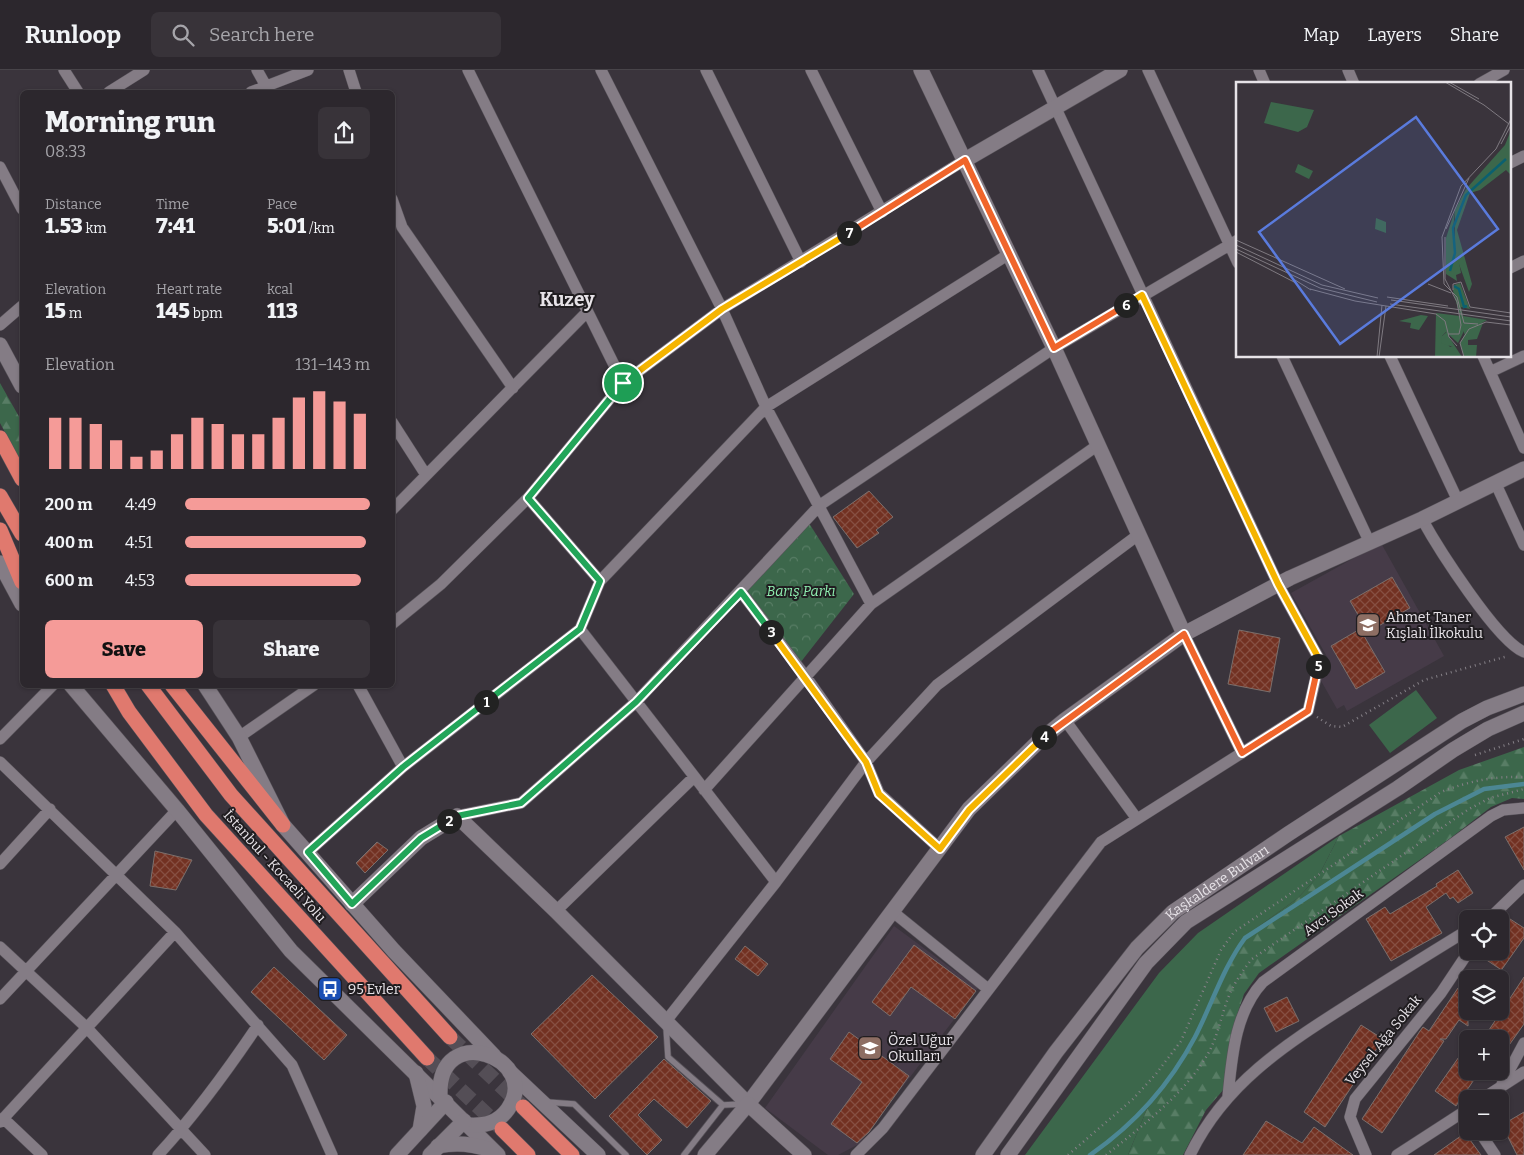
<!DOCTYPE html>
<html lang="en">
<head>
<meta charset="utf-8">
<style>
  body { margin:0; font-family:Bitter,serif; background:#383339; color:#f1f3f6; height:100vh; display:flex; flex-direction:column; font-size:19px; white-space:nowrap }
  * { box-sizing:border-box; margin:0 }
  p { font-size:16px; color:#a6a5aa }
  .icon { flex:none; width:28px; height:28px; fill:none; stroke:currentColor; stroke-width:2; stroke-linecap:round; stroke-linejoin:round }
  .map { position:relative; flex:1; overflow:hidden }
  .sheet { position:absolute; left:20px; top:20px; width:375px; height:598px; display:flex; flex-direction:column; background:#2c272d; border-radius:8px; box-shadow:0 1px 4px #0004,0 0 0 1px #484449 }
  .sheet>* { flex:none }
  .controls { position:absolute; left:1459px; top:840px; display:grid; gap:10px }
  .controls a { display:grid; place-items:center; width:50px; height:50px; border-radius:8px; background:#2c272d; box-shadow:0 1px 4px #0004,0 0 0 1px #484449; font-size:25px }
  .pin { position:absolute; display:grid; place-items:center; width:42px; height:42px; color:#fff; margin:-21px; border:2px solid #fff; border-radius:50%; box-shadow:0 1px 5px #0007 }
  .km { position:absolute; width:25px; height:25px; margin:-12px; border-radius:50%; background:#222; color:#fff; font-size:14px; line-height:25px; text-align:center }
  .round { display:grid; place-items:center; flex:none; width:52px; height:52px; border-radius:8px; background:#383339 }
  .summary { display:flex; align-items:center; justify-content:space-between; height:85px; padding:0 25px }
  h1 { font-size:28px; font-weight:800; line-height:38px }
  .figures { display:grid; grid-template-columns:repeat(3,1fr); gap:8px; height:85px; padding:5px 25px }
  .figures div { display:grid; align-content:center }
  .figures b { font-size:21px; font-weight:800 }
  .figures small { font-size:14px; font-weight:400 }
  .figures p { font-size:14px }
  .chart { height:140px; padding:10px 25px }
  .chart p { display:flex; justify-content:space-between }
  .chart svg { width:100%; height:90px; margin-top:5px; stroke:#f59b98; stroke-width:6 }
  .button { display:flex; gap:10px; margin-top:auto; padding:10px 25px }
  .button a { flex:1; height:58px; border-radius:8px; background:#f59b98; color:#111; font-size:20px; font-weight:800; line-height:58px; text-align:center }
  .button a+a { background:#383339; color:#f1f3f6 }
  ul { padding:0 25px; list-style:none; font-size:16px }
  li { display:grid; grid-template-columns:80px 60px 1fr; align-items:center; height:38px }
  li i { height:12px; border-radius:6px; background:#f59b98 }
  header { display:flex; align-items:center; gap:30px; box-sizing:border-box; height:70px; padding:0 25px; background:#2c272d; border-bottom:1px solid #484449 }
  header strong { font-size:24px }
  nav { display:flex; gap:28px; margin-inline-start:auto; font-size:18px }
  .search { width:350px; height:45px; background:#383339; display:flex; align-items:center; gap:12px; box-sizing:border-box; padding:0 18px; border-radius:8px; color:#a6a5aa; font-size:19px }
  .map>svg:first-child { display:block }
  .built { fill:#463b48 }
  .grass { fill:#3c674b }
  .forest { fill:url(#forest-firs) }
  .park { fill:url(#park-crowns) }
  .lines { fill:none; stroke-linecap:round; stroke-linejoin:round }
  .stream { stroke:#4c8794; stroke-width:4.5 }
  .building { fill:url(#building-cross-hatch); stroke:#7b6f6c }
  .highway-tunnel { stroke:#544e56; stroke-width:15; stroke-dasharray:15 8; stroke-linecap:butt }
  .lane-casing { stroke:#58535a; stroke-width:7 }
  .street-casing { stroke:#58535a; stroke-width:12 }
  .secondary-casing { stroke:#58535a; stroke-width:16 }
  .highway-casing { stroke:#58535a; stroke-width:16 }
  .path { stroke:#858087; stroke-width:2.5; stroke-dasharray:1 4; stroke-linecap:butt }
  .lane { stroke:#847c85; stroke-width:5.5 }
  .street { stroke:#847c85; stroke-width:11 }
  .secondary { stroke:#847c85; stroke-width:15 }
  .highway { stroke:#e0796e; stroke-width:15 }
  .split-1-casing { stroke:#fff; stroke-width:10 }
  .split-2-casing { stroke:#fff; stroke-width:10 }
  .split-3-casing { stroke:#fff; stroke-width:10 }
  .split-4-casing { stroke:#fff; stroke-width:10 }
  .split-5-casing { stroke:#fff; stroke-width:10 }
  .split-6-casing { stroke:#fff; stroke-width:10 }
  .split-7-casing { stroke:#fff; stroke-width:10 }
  .split-8-casing { stroke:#fff; stroke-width:10 }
  .split-1 { stroke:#22a559; stroke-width:6 }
  .split-2 { stroke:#22a559; stroke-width:6 }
  .split-3 { stroke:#22a559; stroke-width:6 }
  .split-4 { stroke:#f5b400; stroke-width:6 }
  .split-5 { stroke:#f0652b; stroke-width:6 }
  .split-6 { stroke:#f5b400; stroke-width:6 }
  .split-7 { stroke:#f0652b; stroke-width:6 }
  .split-8 { stroke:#f5b400; stroke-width:6 }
  .labels { text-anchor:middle; stroke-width:4; stroke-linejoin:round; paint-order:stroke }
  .park-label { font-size:14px; font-style:italic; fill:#8feeb0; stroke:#201d20 }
  .poi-label { font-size:14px; fill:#e7e3e8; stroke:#201d20; text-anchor:start }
  .street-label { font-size:14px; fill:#e7e3e8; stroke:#201d20 }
  .district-label { font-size:19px; font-weight:bold; fill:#e7e3e8; stroke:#201d20 }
  .inset-river { fill:none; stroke:#0a6070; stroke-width:2.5 }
  .inset-road { fill:none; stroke:#7f7a81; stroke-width:1 }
  .view { fill:#5a7bdd; fill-opacity:0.15; stroke:#5a7bdd; stroke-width:2.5 }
  .inset-edge { fill:none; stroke:#e7e3e8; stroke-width:2.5 }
</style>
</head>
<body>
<header>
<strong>Runloop</strong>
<div class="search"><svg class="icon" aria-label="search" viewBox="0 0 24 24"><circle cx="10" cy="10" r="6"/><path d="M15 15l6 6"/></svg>Search here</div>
<nav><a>Map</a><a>Layers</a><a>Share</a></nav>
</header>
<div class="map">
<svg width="1524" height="1085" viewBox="0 0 1524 1085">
  <defs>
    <pattern id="forest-firs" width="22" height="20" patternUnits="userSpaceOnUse" patternTransform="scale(1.25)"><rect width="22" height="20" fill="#3c674b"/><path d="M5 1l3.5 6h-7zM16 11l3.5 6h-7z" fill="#587d65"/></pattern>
    <pattern id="park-crowns" width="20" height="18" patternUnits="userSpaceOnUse" patternTransform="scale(1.25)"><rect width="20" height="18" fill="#3c674b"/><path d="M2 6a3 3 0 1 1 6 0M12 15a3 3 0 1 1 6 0" fill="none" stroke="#587d65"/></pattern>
    <pattern id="building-cross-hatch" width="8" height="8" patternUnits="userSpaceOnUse" patternTransform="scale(1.25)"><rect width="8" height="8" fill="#723122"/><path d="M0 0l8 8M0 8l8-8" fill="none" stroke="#864f42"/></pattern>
  </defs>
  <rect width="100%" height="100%" fill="#3a343c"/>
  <path class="built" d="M 1381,473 L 1444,586 L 1347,641 L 1344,635 L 1337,639 L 1320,609 L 1323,599 L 1330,592 L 1291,523 Z
    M 894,856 L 978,918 L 859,1074 L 838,1085 L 828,1085 L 765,1038 Z"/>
  <path class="grass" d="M 1416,620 L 1437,648 L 1390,683 L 1369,655 Z
    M 1339,766 L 1319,805 L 1298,828 L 1247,865 L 1234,883 L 1195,968 L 1147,1039 L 1128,1085 L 1025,1085 L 1159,903 L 1198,863 Z"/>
  <path class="forest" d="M 0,313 L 22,352 L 22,394 L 0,353 Z
    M 1524,677 L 1524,729 L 1512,728 L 1491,737 L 1448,770 L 1259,903 L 1244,924 L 1234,954 L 1224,1019 L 1206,1040 L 1183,1085 L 1128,1085 L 1147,1039 L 1195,968 L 1234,883 L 1247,865 L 1298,828 L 1319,805 L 1339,766 L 1459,700 Z"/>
  <path class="park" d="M 807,450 L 854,524 L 800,593 L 745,518 Z"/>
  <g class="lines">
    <path class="stream" d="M 1090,1085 C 1135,1054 1169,1016 1195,967 C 1212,934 1223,898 1245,868 L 1435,744 L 1484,719 L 1524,714"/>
  </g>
  <path class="building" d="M 869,421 L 893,447 L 876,460 L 879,463 L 857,478 L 833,447 Z
    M 1392,507 L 1410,538 L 1368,562 L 1350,531 Z
    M 1360,559 L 1385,602 L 1356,619 L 1331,576 Z
    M 1239,560 L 1280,568 L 1270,622 L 1228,614 Z
    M 1524,757 L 1524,800 L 1505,767 Z
    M 377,772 L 388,780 L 365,803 L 356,793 Z
    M 155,781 L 192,790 L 176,820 L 150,816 Z
    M 1458,800 L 1473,823 L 1458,833 L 1453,827 L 1450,829 L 1446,823 L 1426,837 L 1442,863 L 1391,891 L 1366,849 L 1385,837 L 1390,844 L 1437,816 L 1436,814 Z
    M 1507,847 L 1524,858 L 1524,868 L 1500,902 L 1500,899 L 1476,883 L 1476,881 L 1500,881 L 1500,857 Z
    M 914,875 L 976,921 L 955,949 L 911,917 L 890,946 L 872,932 Z
    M 745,876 L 768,894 L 758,906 L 735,889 Z
    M 274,897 L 347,965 L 324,990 L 251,922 Z
    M 592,905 L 658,967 L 595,1029 L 531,964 Z
    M 1524,907 L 1524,954 L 1500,988 L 1500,969 L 1483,969 Z
    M 1458,918 L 1468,924 L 1468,941 L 1473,941 L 1468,950 L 1468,956 L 1459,950 L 1446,969 L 1440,969 L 1444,971 L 1382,1063 L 1362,1049 L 1420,961 L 1423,957 L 1429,961 Z
    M 1287,927 L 1299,951 L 1276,962 L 1264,938 Z
    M 1361,955 L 1383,969 L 1325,1057 L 1304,1042 Z
    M 849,962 L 909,1006 L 869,1062 L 857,1073 L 831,1054 L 862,1012 L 830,989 Z
    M 1468,974 L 1468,1001 L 1480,1001 L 1456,1036 L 1435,1021 Z
    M 664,989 L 711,1031 L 687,1058 L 654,1029 L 638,1045 L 662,1070 L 647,1085 L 609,1046 Z
    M 1524,1042 L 1524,1085 L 1517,1085 L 1502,1055 Z
    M 1266,1051 L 1302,1073 L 1314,1057 L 1353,1085 L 1243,1085 Z
    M 1465,1063 L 1481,1085 L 1434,1085 Z"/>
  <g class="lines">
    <path class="highway-tunnel" d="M 450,967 L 522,1036
      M 427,988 L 502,1059"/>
    <defs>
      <path id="lane" d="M 666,956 L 668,987 L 723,1035 L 744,1034
        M 546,1032 L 574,1034 L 626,1085
        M 684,1085 L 723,1035"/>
      <path id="street" d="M 64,0 L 78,22
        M 257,0 L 266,16
        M 349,0 L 356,22
        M 468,0 L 623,313
        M 601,0 L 722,239 L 766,337 L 871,534
        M 706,0 L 801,192
        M 811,0 L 882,142
        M 1148,0 L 1238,193
        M 1259,0 L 1265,14
        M 1348,0 L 1354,14
        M 1479,14 L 1504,0
        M 109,22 L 144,0
        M 251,22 L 308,0
        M 1510,93 L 1524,86
        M 0,97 L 22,139
        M 392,129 L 402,157 L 513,318
        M 1510,198 L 1524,191
        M 0,255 L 22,236
        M 1282,286 L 1369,471
        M 1390,286 L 1458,431
        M 1483,286 L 1524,378
        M 1490,302 L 1524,286
        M 392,352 L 426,405
        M 1495,412 L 1524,475
        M 528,428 L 600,511
        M 392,440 L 587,242
        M 1422,449 C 1438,478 1497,571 1524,582
        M 741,522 L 806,607 L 866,692 L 879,723 L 940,779
        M 392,554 L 441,514 L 528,428 L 623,313 L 722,239 L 965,90
        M 580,559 L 776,812
        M 1184,564 L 1242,683
        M 358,615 L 403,697
        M 1065,650 L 1137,749
        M 239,667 L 314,615
        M 0,669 L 53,615
        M 0,692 L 175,862 L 292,995 L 332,1085
        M 704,720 L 871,534 L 1098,375
        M 457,746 L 521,733 L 636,632 L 820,435 L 1054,278 L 1238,170
        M 308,782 L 403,697 L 580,559 L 600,511 L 766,337 L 1009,184
        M 0,794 L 50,739
        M 556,841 L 694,707
        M 893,842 L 988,919
        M 1489,849 L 1524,815
        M 0,877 L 87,958 L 205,1085
        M 0,929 L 177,740
        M 666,951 L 776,812 L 866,692 L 937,615 L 1138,465
        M 1502,1014 L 1524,973
        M 1228,1026 C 1232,987 1235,942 1263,912 L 1491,746 L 1503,740 L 1524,738
        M 1482,1029 L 1524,1002
        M 3,1048 L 42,1085
        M 0,1052 L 175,862
        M 1479,1061 L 1495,1085
        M 158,1085 C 195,1045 227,1001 258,955
        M 856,1085 L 883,1058 L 1101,772 L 1308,641 L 1318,598 L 1318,587 L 1278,514 L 1038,0
        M 1190,1085 C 1225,1012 1288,973 1354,931 C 1392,907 1430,883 1468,860
        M 1366,1085 L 1350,1047 L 1355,1029 L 1441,923 L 1469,881
        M 1397,1085 L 1468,1039"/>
      <g id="secondary">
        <path d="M 921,0 L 1054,278 L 1184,564"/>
        <path d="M 965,90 L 1120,0"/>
        <path d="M 0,275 L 22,316"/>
        <path d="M 0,493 L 22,534"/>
        <path d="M 71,615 L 177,740 L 291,881 L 498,1085"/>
        <path d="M 205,615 L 239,667 L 283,755 L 394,881 L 494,986"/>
        <path d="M 352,834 L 421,768 L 457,746 L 556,841 L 748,1034 L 969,739 L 1038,672 L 1065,650 L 1184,564 L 1290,508 L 1422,449 L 1524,399"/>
        <path d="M 510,1002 L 598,1085"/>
        <path d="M 416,1003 L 424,1036 L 420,1060"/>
        <path d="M 440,1026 C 437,949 543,988 508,1039 C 498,1053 485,1056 468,1055"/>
        <path d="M 438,1076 C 457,1072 472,1074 491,1080"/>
        <path d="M 397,1085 L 446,1032"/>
        <path d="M 430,1085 L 464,1051"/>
        <path d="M 705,1085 L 748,1034 L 804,1085"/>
        <path id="s1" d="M 983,1085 L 1056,982 L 1137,878 L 1173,842 L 1288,764 L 1462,651 L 1487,638 L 1524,624"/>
        <path d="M 1008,1085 L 1146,893 L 1186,852 L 1398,718 L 1453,680 L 1488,659 L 1524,643"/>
      </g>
      <path id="highway" d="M 0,368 L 22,409
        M 0,426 L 22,464
        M 0,460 L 22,512
        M 113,615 L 129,642 L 206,745 L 427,988
        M 148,615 L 231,725 L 450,967
        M 172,615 L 283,755
        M 523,1037 L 572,1085
        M 502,1059 L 528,1085"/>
    </defs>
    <use href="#lane" class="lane-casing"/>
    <use href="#street" class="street-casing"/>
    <use href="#secondary" class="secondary-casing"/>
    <use href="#highway" class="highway-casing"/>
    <path class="path" d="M 1317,647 L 1331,656 L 1342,657 L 1424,610 L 1508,586
      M 1475,685 L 1524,669
      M 1068,1085 L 1133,1029 L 1156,1004 L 1181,971 L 1221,880 L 1234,862 L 1441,722 C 1469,711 1494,706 1524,707
      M 1106,1085 C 1141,1057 1187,1022 1209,982 C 1219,963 1222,941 1231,921 C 1237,909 1244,899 1252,889 L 1469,739 L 1490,728 L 1524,719"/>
    <use href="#lane" class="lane"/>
    <use href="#street" class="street"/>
    <use href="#secondary" class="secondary"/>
    <use href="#highway" class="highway"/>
  </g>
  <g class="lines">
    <defs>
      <path id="split-1" d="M 486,632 L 580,559 L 600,511 L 528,428 L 623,313"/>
      <path id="split-2" d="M 449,751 L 421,768 L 352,834 L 308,782 L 403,697 L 486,632"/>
      <path id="split-3" d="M 449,751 L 457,746 L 521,733 L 636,632 L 741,522 L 771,562"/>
      <path id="split-4" d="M 771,562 L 866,692 L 879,724 L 940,779 L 969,740 L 1044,667"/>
      <path id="split-5" d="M 1044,667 L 1184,564 L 1242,683 L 1308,641 L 1318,596"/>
      <path id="split-6" d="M 1126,235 L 1142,225 L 1278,514 L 1318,587 L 1318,596"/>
      <path id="split-7" d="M 849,163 L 965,90 L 1054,278 L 1126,235"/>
      <path id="split-8" d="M 623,313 L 722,239 L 849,163"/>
    </defs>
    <use href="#split-1" class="split-1-casing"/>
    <use href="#split-2" class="split-2-casing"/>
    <use href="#split-3" class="split-3-casing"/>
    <use href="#split-4" class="split-4-casing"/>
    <use href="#split-5" class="split-5-casing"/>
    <use href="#split-6" class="split-6-casing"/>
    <use href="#split-7" class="split-7-casing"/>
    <use href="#split-8" class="split-8-casing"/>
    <use href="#split-1" class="split-1"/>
    <use href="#split-2" class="split-2"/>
    <use href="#split-3" class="split-3"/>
    <use href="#split-4" class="split-4"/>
    <use href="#split-5" class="split-5"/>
    <use href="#split-6" class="split-6"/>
    <use href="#split-7" class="split-7"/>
    <use href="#split-8" class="split-8"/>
  </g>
  <defs>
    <symbol id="school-square" viewBox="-11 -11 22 22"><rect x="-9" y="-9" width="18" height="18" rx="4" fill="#8d6e63" stroke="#201d20"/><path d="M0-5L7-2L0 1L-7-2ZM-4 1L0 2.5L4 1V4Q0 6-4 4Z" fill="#fff"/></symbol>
    <symbol id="bus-square" viewBox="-11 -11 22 22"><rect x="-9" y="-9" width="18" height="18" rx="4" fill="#1a4fb4" stroke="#201d20"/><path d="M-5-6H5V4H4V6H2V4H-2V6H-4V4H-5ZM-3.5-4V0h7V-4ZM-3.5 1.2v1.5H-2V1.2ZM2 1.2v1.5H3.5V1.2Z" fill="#fff"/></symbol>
  </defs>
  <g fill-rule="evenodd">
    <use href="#school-square" x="1354" y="541" width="28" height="28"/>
    <use href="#bus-square" x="316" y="905" width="28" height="28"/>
    <use href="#school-square" x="856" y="964" width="28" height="28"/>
  </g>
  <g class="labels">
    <g class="park-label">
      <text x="801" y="526">Barış Parkı</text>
    </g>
    <g class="poi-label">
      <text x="1386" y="552">Ahmet Taner<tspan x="1386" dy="16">Kışlalı İlkokulu</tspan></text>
      <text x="348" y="924">95 Evler</text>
      <text x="888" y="975">Özel Uğur<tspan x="888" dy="16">Okulları</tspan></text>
    </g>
    <g class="street-label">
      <text transform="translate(275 796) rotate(48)" y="5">İstanbul - Kocaeli Yolu</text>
      <text dy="5" stroke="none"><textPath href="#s1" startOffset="362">Kaşkaldere Bulvarı</textPath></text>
      <text transform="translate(1333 842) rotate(-36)" y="5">Avcı Sokak</text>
      <text transform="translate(1383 970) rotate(-51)" y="5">Veysel Ağa Sokak</text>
    </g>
    <g class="district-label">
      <text x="567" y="236">Kuzey</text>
    </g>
  </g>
  <g transform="translate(1236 12)">
    <rect width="275" height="275" fill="#3a343c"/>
    <path d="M 35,20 L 78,28 L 71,45 L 62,50 L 28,41 ZM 219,128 L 217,148 L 225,191 L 220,193 L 221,199 L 210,192 L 210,156 ZM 224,201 L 234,227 L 225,225 L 227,234 L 251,238 L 228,252 L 228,249 L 222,261 L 210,250 L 206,254 L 214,265 L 217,264 L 217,275 L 199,275 L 200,231 L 224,234 L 217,209 L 218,203 ZM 185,233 L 192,234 L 183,248 L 174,246 L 175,241 L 163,239 Z" fill="#3c674b"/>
    <path d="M 275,48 L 275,93 L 270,88 L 244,108 L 234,111 L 221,148 L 236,202 L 233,210 L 219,171 L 219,128 L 230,107 L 269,63 ZM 247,241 L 241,257 L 232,258 L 232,263 L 241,263 L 240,275 L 228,275 L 224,261 L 231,248 ZM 212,249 L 213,255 L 226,275 L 217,275 L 217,265 L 205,261 L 206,254 Z" fill="#3c674b"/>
    <path d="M 62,82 L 77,89 L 73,97 L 59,90 ZM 140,136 L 150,140 L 150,151 L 139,147 Z" fill="#3c674b"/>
    <path class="inset-river" d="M 214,189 L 219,171 L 217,146 L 230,113 L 270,77M 218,204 L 223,207 L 228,225 L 231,224"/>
    <path class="inset-road" d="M 209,0 L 248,23 L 273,42M 213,0 L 243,17M 265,62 L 275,43M 210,147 L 233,96M 209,155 L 209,197 L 221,220 L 225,243 L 223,252 L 212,252M 0,158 L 109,207M 0,163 L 86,203 L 142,216M 0,167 L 84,206 L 141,220M 0,170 L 60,201M 59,198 L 75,208M 192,202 L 215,211M 74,207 L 119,219 L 200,232 L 209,239 L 213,255 L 221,264M 217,208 L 217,202 L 225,200 L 234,225 L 275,231M 151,215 L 212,224M 155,218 L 275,235M 154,222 L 275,239M 242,242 L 228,241 L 221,215 L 208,202 L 206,155 L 225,104 L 260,67 L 275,37M 141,275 L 146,223M 143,275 L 150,224M 228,275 L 224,261 L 233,247 L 250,240 L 275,243"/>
    <path class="view" d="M 180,35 L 262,147 L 104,262 L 23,150 Z"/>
    <rect width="275" height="275" class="inset-edge"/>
  </g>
</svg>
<div class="controls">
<a><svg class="icon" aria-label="locate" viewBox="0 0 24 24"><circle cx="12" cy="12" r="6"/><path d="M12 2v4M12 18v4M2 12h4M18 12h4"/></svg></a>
<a><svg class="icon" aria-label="layers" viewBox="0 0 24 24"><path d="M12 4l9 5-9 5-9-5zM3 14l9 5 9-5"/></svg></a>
<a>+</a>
<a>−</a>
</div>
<div class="pin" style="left:623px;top:313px;background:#1e9e55"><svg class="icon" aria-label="arrive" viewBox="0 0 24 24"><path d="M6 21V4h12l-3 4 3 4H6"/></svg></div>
<b class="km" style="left:486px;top:632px">1</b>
<b class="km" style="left:449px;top:751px">2</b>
<b class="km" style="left:771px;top:562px">3</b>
<b class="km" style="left:1044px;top:667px">4</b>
<b class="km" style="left:1318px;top:596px">5</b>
<b class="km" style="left:1126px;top:235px">6</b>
<b class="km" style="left:849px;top:163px">7</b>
<section class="sheet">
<div class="summary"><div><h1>Morning run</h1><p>08:33</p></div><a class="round"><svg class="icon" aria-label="share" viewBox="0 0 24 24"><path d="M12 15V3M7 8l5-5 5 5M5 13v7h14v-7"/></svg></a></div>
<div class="figures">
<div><p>Distance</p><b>1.53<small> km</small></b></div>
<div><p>Time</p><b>7:41</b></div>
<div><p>Pace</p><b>5:01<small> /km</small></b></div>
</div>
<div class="figures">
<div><p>Elevation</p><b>15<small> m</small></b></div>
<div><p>Heart rate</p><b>145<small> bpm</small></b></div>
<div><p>kcal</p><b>113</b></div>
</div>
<div class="chart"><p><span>Elevation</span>131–143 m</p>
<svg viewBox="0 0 160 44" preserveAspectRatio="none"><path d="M5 44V19M15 44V19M25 44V22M35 44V30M45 44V38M55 44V35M65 44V27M75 44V19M85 44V22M95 44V27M105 44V27M115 44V19M125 44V9M135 44V6M145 44V11M155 44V17"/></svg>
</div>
<ul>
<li><b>200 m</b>4:49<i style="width:100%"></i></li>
<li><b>400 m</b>4:51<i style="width:98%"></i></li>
<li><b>600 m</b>4:53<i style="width:95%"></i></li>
</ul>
<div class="button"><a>Save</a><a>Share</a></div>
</section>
</div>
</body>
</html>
